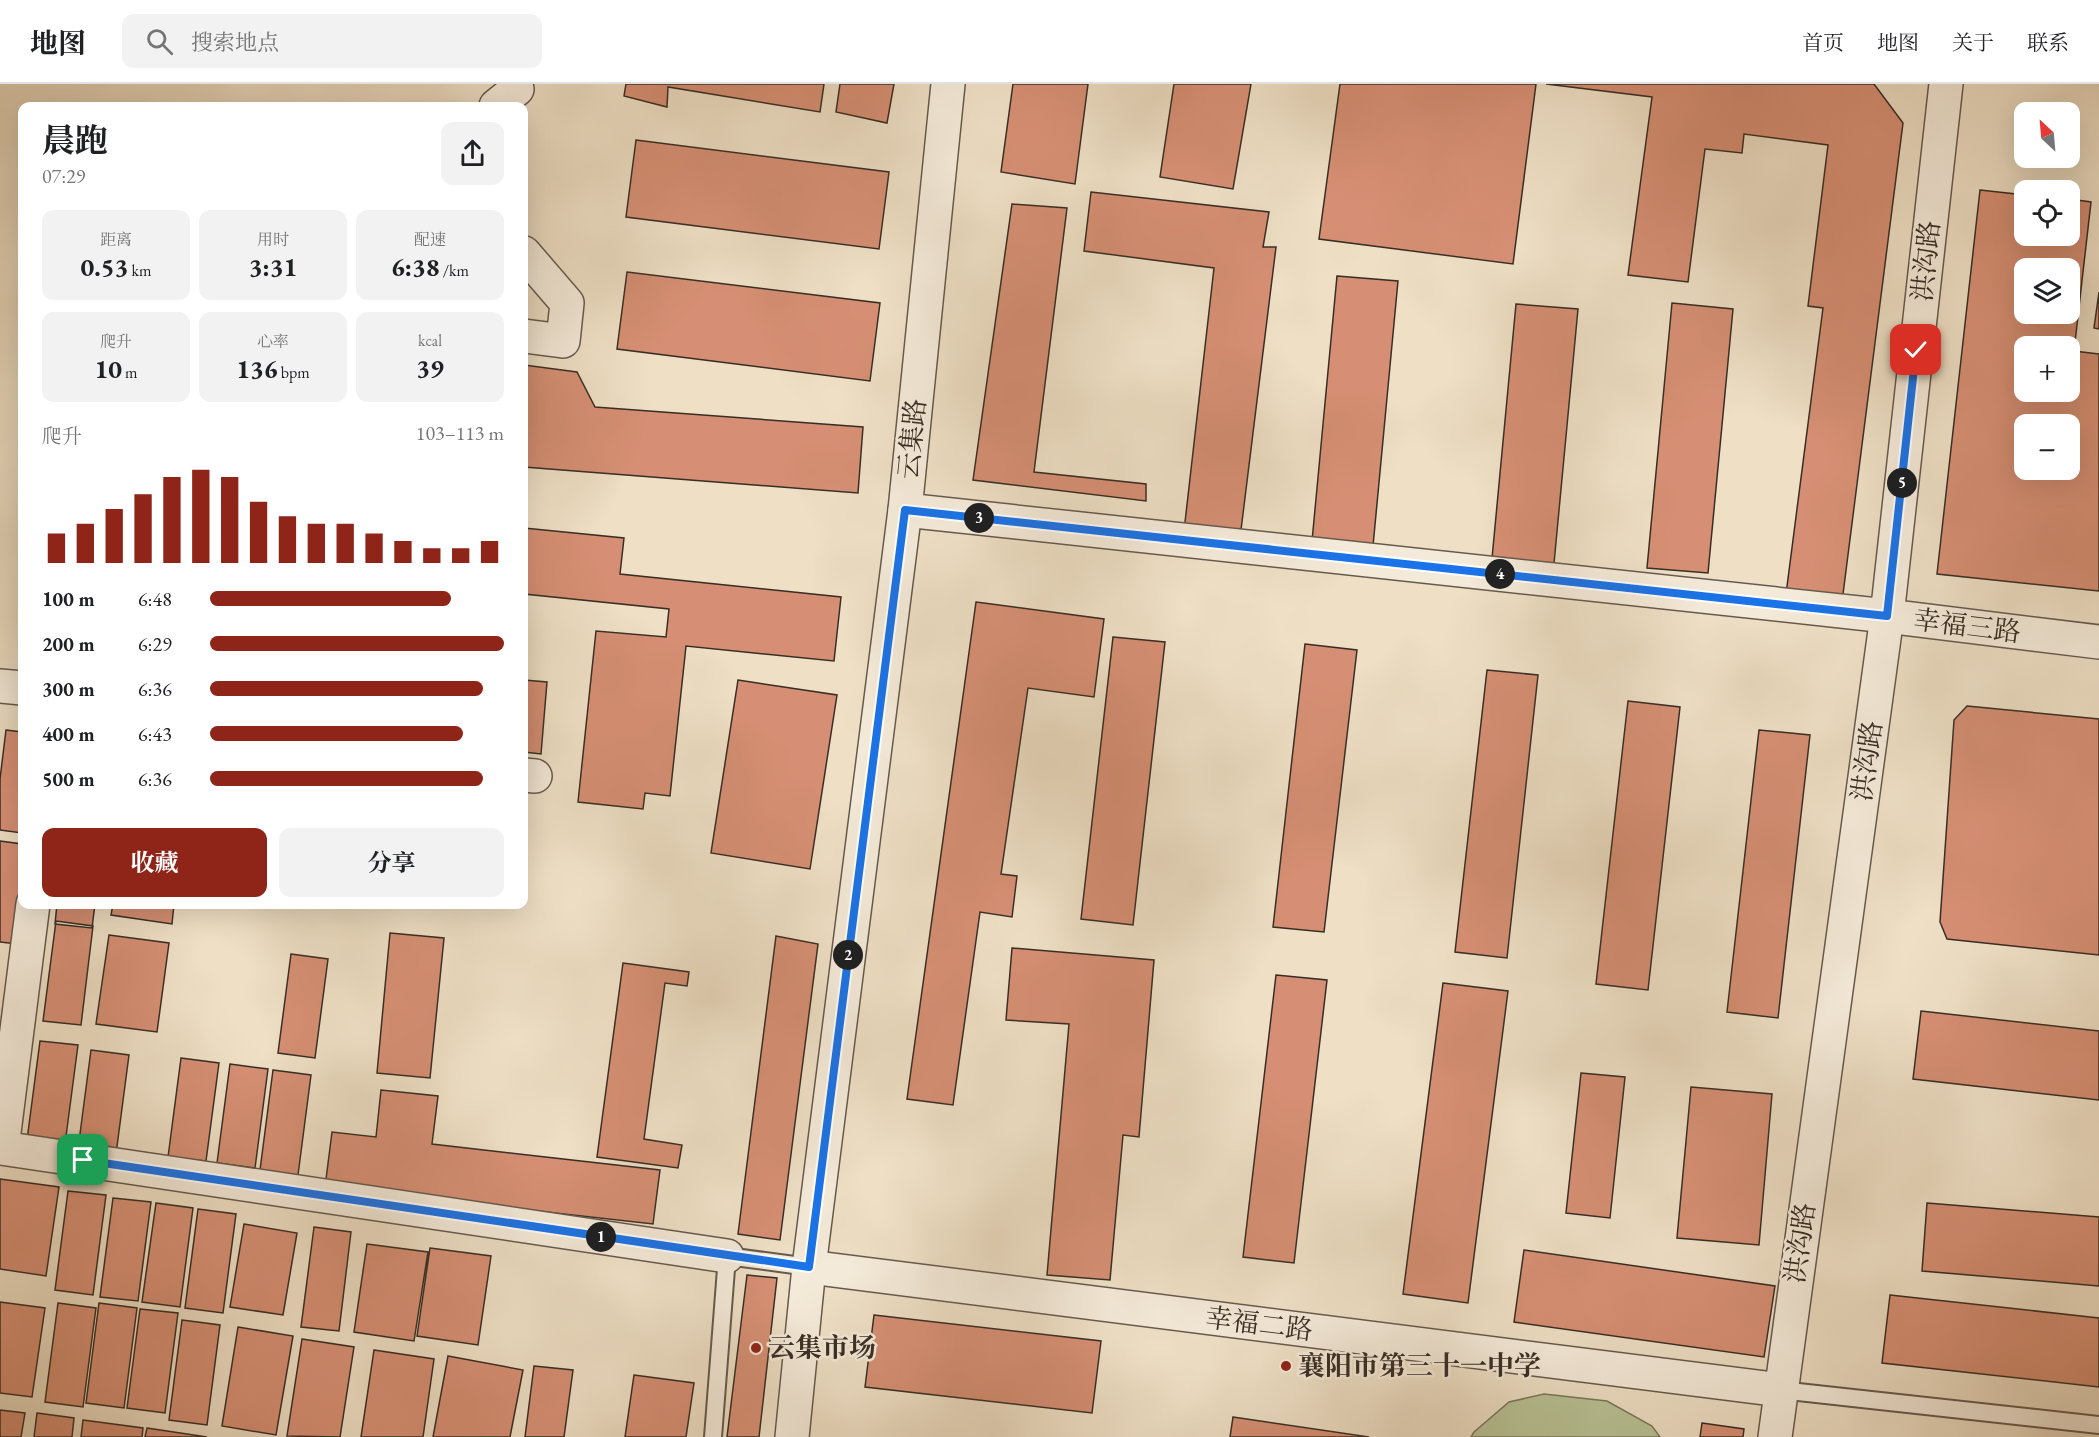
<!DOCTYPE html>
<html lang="zh">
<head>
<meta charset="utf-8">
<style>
  body { margin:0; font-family:"EB Garamond","Noto Serif SC",serif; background:#f2f2f2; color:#202124; height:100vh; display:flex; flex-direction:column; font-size:22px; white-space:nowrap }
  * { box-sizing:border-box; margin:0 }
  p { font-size:20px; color:#757577 }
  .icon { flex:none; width:33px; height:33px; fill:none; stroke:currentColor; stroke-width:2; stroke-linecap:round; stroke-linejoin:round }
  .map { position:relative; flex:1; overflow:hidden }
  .panel { position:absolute; left:18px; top:18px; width:510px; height:807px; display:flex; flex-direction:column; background:#fff; border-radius:12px; box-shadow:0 6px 24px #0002 }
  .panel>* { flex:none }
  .needle { width:39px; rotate:334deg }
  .controls { position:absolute; left:2014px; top:18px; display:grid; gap:12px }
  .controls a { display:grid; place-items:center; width:66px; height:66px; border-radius:12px; background:#fff; box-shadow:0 6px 24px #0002; font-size:30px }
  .pin { position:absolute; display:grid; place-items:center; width:51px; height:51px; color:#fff; margin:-26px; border-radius:12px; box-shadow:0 3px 9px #0006 }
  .km { position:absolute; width:30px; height:30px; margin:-15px; border-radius:50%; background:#222; color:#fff; font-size:16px; line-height:30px; text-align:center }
  .round { display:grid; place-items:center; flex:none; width:63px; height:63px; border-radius:12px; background:#f2f2f2 }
  .head { display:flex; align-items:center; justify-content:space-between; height:102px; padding:0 24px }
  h1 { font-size:33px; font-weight:700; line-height:45px }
  .figures { display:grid; grid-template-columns:repeat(3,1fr); gap:9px; height:102px; padding:6px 24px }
  .figures div { display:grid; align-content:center; border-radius:12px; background:#f2f2f2; text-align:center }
  .figures b { font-size:26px; font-weight:700 }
  .figures small { font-size:16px; font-weight:400 }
  .figures p { font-size:16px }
  .chart { height:168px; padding:12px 24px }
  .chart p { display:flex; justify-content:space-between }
  .chart svg { width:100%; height:108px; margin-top:6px; stroke:#8f2418; stroke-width:6 }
  .button { display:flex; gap:12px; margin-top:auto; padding:12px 24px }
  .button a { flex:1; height:69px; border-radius:12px; background:#8f2418; color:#fff; font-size:24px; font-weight:700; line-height:69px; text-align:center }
  .button a+a { background:#f2f2f2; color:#202124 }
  ul { padding:0 24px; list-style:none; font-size:20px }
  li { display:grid; grid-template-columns:96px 72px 1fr; align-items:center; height:45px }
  li i { height:15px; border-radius:8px; background:#8f2418 }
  header { display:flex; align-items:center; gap:36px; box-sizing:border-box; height:84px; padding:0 30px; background:#fff; border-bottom:2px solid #e0e0e0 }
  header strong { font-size:28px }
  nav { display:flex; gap:33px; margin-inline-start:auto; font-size:21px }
  .search { width:420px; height:54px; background:#f2f2f2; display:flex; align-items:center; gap:15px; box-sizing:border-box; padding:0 21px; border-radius:12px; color:#757577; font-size:22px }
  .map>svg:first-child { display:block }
  .green { fill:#b8c295; stroke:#78785e; stroke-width:1.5 }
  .building { fill:#d68f74; stroke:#382e26; stroke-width:1.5; fill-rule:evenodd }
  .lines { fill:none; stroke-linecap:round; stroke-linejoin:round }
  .service-casing { stroke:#665a4e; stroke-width:20 }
  .minor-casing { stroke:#665a4e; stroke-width:36 }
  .tertiary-casing { stroke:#665a4e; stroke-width:36 }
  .service { stroke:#f4ead9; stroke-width:16 }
  .minor { stroke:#f4ead9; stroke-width:33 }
  .tertiary { stroke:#f4ead9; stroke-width:33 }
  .route-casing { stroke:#fff; stroke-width:12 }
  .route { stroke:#1a73e8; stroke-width:8 }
  .poi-dot { fill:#8f2418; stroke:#f4ead9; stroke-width:2 }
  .labels { text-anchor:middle; stroke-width:5; stroke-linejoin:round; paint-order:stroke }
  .street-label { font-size:27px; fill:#382e26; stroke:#f4ead9 }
  .poi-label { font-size:27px; font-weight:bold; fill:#382e26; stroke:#f4ead9; text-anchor:start }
</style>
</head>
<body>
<header>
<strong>地图</strong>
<div class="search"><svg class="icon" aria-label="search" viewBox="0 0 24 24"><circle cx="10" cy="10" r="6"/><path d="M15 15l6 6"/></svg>搜索地点</div>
<nav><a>首页</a><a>地图</a><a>关于</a><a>联系</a></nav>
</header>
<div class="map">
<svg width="2099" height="1353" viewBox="0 0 2099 1353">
  <rect width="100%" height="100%" fill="#eedfc5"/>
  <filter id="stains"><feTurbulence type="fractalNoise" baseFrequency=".00333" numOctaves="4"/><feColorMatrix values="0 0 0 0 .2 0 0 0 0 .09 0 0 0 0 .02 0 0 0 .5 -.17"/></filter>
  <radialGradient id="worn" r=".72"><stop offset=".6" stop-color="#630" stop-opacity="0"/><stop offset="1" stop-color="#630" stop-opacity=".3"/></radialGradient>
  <path class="green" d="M 1544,1310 L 1607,1317 L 1652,1342 L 1660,1353 L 1471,1353 L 1474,1348 L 1509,1318 Z"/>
  <path class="building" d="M 626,0 L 824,0 L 820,28 L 668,3 L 667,23 L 624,12 Z
    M 840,0 L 894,0 L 887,39 L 836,28 Z
    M 1013,0 L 1088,0 L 1075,100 L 1001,88 Z
    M 1174,0 L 1251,0 L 1233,105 L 1160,93 Z
    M 1340,0 L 1536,0 L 1513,180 L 1319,155 Z
    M 1546,0 L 1874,0 L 1903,39 L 1842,518 L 1786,510 L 1823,224 L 1808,222 L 1828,61 L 1744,50 L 1742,69 L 1705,65 L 1688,198 L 1628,191 L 1652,13 Z
    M 636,56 L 889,88 L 879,165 L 626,133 Z
    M 1980,106 L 2025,111 L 2025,152 L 2070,152 L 2070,115 L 2091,118 L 2074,267 L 2099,270 L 2099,507 L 1937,490 ZM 2025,184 L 2070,184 L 2070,230 L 2025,230 ZM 2025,262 L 2070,262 L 2070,308 L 2025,308 ZM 2025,340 L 2070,340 L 2070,386 L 2025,386 Z
    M 1091,108 L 1269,128 L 1263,163 L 1276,163 L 1240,454 L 1184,447 L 1214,184 L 1084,167 Z
    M 1012,120 L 1067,124 L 1034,388 L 1146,400 L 1146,417 L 973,396 Z
    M 627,188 L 880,219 L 870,297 L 617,265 Z
    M 1337,192 L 1398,197 L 1373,462 L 1312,457 Z
    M 2099,208 L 2099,245 L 2094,244 Z
    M 1672,219 L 1733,225 L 1708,489 L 1647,484 Z
    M 1516,220 L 1578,225 L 1553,490 L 1491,485 Z
    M 524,281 L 577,288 L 595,323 L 863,343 L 858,409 L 524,383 Z
    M 524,444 L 624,454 L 620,490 L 841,513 L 834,577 L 686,562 L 670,712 L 645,709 L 643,725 L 578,718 L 596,547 L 666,553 L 669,525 L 524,510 Z
    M 976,518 L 1104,535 L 1094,613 L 1028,604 L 1001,790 L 1017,792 L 1012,833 L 980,828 L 953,1021 L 907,1015 Z
    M 1113,553 L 1165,558 L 1133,841 L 1081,835 Z
    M 1305,560 L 1357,566 L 1324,848 L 1273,843 Z
    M 1487,586 L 1538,591 L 1507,874 L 1455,868 Z
    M 524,596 L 547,598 L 541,670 L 524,668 Z
    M 738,596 L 837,611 L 810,785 L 711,769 Z
    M 1628,617 L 1680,623 L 1648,906 L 1596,900 Z
    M 1967,622 L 2099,635 L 2099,871 L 1947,855 L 1940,838 L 1954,636 Z
    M 6,646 L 22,648 L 22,749 L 0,746 L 0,695 Z
    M 1759,646 L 1810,651 L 1778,934 L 1727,928 Z
    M 0,757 L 22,760 L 23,820 L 17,860 L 0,858 Z
    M 57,820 L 95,820 L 92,844 L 55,840 Z
    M 113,820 L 174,820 L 172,840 L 111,831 Z
    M 56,837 L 93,842 L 81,941 L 43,937 Z
    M 390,849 L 444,854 L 430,994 L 377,989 Z
    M 109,851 L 169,859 L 157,948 L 96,940 Z
    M 776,852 L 818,860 L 780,1156 L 738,1150 Z
    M 1012,864 L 1154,876 L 1139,1053 L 1123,1051 L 1110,1196 L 1047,1191 L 1069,940 L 1006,936 Z
    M 291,870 L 328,875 L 315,974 L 278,969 Z
    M 623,879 L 689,888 L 687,902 L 665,899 L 644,1055 L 682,1061 L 678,1084 L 597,1073 Z
    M 1276,891 L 1327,896 L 1294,1179 L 1243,1173 Z
    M 1443,899 L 1508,907 L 1468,1219 L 1403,1210 Z
    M 1921,927 L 2099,947 L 2099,1016 L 1913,995 Z
    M 40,957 L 78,961 L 65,1060 L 27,1056 Z
    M 91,966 L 129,971 L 116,1070 L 78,1065 Z
    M 181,974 L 219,979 L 206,1077 L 168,1073 Z
    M 230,980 L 268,985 L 255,1084 L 217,1079 Z
    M 273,986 L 311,991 L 298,1091 L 260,1086 Z
    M 1581,989 L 1625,993 L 1610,1134 L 1566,1129 Z
    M 1691,1003 L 1772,1010 L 1759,1161 L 1677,1154 Z
    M 381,1006 L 438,1012 L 432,1060 L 660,1086 L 653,1140 L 325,1103 L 332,1048 L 376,1053 Z
    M 0,1095 L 59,1103 L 46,1192 L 0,1185 Z
    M 68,1107 L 106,1111 L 93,1211 L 55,1206 Z
    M 113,1114 L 151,1118 L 138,1217 L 100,1213 Z
    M 156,1119 L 193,1124 L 180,1223 L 142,1218 Z
    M 1927,1119 L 2099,1133 L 2099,1202 L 1922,1187 Z
    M 198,1125 L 236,1130 L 223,1229 L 185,1224 Z
    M 244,1140 L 297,1149 L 283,1231 L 230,1223 Z
    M 314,1143 L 351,1148 L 339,1247 L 301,1243 Z
    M 367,1160 L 428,1168 L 414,1257 L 354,1248 Z
    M 430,1164 L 491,1172 L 478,1261 L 417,1252 Z
    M 1524,1166 L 1775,1202 L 1764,1273 L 1514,1238 Z
    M 747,1191 L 777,1194 L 759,1353 L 727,1353 Z
    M 1890,1211 L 2099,1234 L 2099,1303 L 1882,1279 Z
    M 0,1218 L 45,1224 L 32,1313 L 0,1309 Z
    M 58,1219 L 96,1224 L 83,1323 L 45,1318 Z
    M 99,1219 L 137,1224 L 124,1324 L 86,1319 Z
    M 140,1225 L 178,1229 L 165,1329 L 127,1324 Z
    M 874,1231 L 1101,1257 L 1092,1329 L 865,1303 Z
    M 182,1236 L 220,1241 L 207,1341 L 169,1336 Z
    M 238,1243 L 293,1252 L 276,1351 L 222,1342 Z
    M 302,1255 L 354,1263 L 340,1353 L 287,1352 Z
    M 374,1266 L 434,1275 L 423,1353 L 361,1353 Z
    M 448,1272 L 523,1286 L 510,1353 L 433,1353 Z
    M 534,1282 L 573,1286 L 564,1353 L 525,1353 Z
    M 634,1291 L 694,1299 L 686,1353 L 625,1353 Z
    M 0,1326 L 25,1329 L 21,1353 L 0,1353 Z
    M 37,1329 L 74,1334 L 72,1353 L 34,1353 Z
    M 1233,1333 L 1369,1353 L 1230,1353 Z
    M 83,1336 L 143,1344 L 142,1353 L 81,1353 Z
    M 1702,1339 L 1744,1345 L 1743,1353 L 1700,1353 Z
    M 147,1344 L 207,1353 L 145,1353 Z"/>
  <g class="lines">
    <defs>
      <path id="service" d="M 1780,1306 L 2099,1341
        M 713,1353 L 727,1172 L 809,1183"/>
      <path id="minor" d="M 496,22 L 517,5 L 515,0
        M 524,169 L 567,219 L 563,257 L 524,252
        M 905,426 L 1887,532 L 2099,558
        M 0,602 L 22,604
        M 524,691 L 535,692
        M 33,820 L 2,1064 L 727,1172
        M 809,1183 L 1780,1306
        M 1775,1353 L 1887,532 L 1946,0"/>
      <path id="tertiary" d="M 792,1353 L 809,1183 L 905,426 L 948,0"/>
    </defs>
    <use href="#service" class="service-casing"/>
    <use href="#minor" class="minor-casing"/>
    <use href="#tertiary" class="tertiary-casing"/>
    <use href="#service" class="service"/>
    <use href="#minor" class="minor"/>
    <use href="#tertiary" class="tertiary"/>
  </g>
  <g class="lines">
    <defs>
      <path id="route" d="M 83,1076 L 809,1183 L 905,426 L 1887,532 L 1916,266"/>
    </defs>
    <use href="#route" class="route-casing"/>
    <use href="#route" class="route"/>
  </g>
  <g class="poi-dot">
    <circle cx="756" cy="1264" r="6"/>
    <circle cx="1286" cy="1282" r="6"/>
  </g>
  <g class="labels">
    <g class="street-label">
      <text transform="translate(1926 177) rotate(-84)" y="9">洪沟路</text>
      <text transform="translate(912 355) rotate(-84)" y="9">云集路</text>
      <text transform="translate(1967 542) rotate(7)" y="9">幸福三路</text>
      <text transform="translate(1867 677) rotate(-82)" y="9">洪沟路</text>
      <text transform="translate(1800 1159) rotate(-82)" y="9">洪沟路</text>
      <text transform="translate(1259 1240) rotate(7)" y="9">幸福二路</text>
    </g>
    <g class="poi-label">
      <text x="768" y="1273">云集市场</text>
      <text x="1298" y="1291">襄阳市第三十一中学</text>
    </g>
  </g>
  <rect width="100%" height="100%" filter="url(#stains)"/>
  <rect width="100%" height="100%" fill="url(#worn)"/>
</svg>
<div class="controls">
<a><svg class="needle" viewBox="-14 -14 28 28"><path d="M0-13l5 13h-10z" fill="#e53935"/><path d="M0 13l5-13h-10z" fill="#757577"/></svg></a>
<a><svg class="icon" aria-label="locate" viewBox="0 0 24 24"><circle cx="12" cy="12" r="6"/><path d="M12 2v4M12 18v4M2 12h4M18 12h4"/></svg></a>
<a><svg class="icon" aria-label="layers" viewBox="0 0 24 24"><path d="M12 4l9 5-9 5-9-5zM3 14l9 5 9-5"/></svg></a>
<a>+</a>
<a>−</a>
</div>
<div class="pin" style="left:83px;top:1076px;background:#1e9e55"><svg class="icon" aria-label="arrive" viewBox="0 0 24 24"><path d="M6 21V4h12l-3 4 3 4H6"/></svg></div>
<div class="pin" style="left:1916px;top:266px;background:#d93025"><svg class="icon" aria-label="check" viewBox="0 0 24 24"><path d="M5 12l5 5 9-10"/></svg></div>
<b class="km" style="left:601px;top:1153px">1</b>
<b class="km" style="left:848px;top:871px">2</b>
<b class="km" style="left:979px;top:434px">3</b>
<b class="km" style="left:1500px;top:490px">4</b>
<b class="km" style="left:1902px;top:399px">5</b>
<section class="panel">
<div class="head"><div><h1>晨跑</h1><p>07:29</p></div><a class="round"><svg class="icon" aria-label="share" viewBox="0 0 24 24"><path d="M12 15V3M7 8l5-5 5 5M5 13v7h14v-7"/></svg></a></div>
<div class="figures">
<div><p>距离</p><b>0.53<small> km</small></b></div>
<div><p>用时</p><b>3:31</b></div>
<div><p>配速</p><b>6:38<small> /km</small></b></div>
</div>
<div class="figures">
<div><p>爬升</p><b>10<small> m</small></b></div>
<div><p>心率</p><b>136<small> bpm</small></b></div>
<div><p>kcal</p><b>39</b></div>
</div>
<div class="chart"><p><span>爬升</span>103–113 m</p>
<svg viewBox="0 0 160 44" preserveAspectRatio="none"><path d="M5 44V32M15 44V28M25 44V22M35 44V16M45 44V9M55 44V6M65 44V9M75 44V19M85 44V25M95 44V28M105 44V28M115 44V32M125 44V35M135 44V38M145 44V38M155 44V35"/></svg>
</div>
<ul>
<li><b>100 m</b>6:48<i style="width:82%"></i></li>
<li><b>200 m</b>6:29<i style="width:100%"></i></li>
<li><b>300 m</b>6:36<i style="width:93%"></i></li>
<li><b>400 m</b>6:43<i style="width:86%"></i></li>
<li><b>500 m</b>6:36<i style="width:93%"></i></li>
</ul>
<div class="button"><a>收藏</a><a>分享</a></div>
</section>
</div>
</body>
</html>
